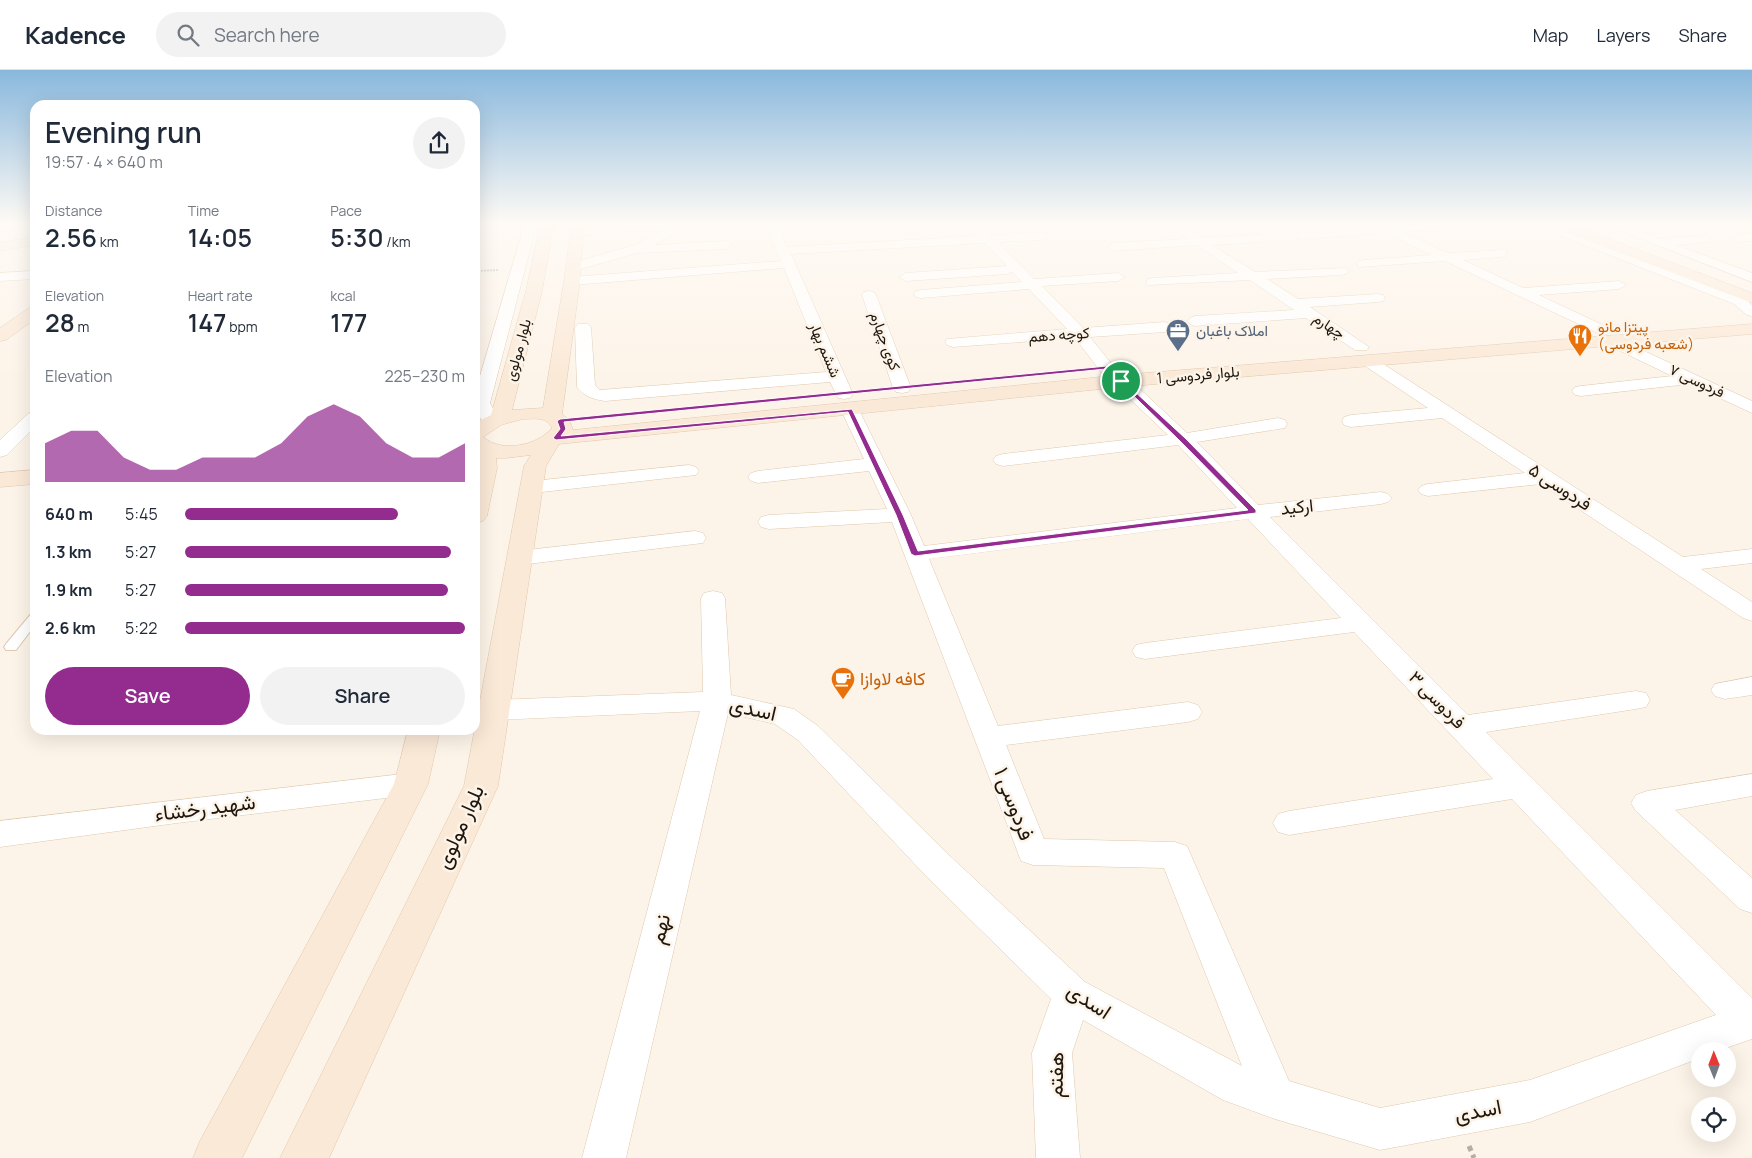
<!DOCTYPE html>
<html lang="en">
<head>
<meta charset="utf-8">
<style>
  body { margin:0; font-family:Manrope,Vazirmatn,sans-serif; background:#f2f2f3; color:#1f2937; height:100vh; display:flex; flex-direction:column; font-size:19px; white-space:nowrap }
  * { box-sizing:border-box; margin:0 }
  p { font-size:16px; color:#747a83 }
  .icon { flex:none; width:28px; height:28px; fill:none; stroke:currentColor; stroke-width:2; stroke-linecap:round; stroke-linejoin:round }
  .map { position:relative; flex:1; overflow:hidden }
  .details { position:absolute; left:30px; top:30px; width:450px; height:635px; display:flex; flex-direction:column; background:#fff; border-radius:15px; box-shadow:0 5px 20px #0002 }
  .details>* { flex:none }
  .needle { width:32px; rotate:359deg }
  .buttons { position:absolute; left:1691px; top:972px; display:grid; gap:10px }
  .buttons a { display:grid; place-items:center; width:45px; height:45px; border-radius:50%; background:#fff; box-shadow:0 5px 20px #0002; font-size:25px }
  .pin { position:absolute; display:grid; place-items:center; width:42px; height:42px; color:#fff; margin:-21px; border:2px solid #fff; border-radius:50%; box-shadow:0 1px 5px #0007 }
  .round { display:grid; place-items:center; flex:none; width:52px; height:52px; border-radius:26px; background:#f2f2f3 }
  .summary { display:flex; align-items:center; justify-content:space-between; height:85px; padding:0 15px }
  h1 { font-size:28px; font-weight:600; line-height:38px }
  .stats { display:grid; grid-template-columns:repeat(3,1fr); gap:8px; height:85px; padding:5px 15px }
  .stats div { display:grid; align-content:center }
  .stats b { font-size:25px; font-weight:600 }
  .stats small { font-size:14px; font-weight:400 }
  .stats p { font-size:14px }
  .chart { height:140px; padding:10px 15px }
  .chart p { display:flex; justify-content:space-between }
  .chart svg { width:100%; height:90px; margin-top:5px; fill:#942b8f; opacity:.7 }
  .cta { display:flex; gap:10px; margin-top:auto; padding:10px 15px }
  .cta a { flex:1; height:58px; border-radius:30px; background:#942b8f; color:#fff; font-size:20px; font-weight:600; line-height:58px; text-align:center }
  .cta a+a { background:#f2f2f3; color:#1f2937 }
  ul { padding:0 15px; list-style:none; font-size:16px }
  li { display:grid; grid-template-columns:80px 60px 1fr; align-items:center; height:38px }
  li i { height:12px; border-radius:6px; background:#942b8f }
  header { display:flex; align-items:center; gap:30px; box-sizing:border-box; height:70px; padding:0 25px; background:#fff; border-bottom:1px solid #e0e1e3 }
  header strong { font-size:24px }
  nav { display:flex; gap:28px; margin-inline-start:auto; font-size:18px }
  .search { width:350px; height:45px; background:#f2f2f3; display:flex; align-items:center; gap:12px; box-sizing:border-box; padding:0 18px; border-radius:28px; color:#747a83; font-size:19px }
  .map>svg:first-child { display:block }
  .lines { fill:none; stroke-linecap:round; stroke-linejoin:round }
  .lane-casing { stroke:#dfc8ad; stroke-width:2 }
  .street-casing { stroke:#dfc8ad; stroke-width:1 }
  .secondary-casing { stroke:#dfc8ad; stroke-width:1 }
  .path-far1 { stroke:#b7aea3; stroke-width:2; stroke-dasharray:2 1; stroke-linecap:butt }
  .path { stroke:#b7aea3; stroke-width:5; stroke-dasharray:5.5 4; stroke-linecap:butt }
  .lane { fill:#fff; fill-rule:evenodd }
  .street { fill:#fff; fill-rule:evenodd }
  .secondary { fill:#fbe9d7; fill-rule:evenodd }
  .route { fill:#942b8f; stroke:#fff; fill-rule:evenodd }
  .labels { text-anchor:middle; stroke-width:5; stroke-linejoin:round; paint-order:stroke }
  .far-street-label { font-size:15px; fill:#1e160c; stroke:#fdf4e9 }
  .far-food-label { font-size:15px; fill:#c56008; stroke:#fdf4e9; text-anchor:start }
  .far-service-label { font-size:15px; fill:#4e5e75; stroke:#fdf4e9; text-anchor:start }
  .street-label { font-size:18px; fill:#1e160c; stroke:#fdf4e9 }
  .food-label { font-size:18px; fill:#c56008; stroke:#fdf4e9; text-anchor:start }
  .near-street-label { font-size:21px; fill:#1e160c; stroke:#fdf4e9 }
</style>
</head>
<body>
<header>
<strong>Kadence</strong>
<div class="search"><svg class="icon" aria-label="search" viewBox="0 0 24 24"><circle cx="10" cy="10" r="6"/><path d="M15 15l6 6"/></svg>Search here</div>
<nav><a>Map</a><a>Layers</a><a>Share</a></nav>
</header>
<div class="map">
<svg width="1752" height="1088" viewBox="0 0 1752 1088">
  <rect width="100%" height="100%" fill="#fdf4e9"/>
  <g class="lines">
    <defs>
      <path id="lane" d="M 35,543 L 35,555 L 16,580 L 6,580 L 4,577 L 6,574 L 31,544 Z"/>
      <path id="street" d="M 0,153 L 35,153 L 35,159 L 0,161 Z
        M 525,153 L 537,153 L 490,333 L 500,351 L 498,355 L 491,357 L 484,355 L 475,338 L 475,323 Z
        M 635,153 L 690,153 L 654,175 L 726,171 L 732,175 L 726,179 L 637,183 L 573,201 L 566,197 L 568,194 L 639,174 L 666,158 L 577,165 L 571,161 L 577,157 Z
        M 765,153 L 777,153 L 787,177 L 978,166 L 975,162 L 981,158 L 985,159 L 991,165 L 1045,163 L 1047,166 L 1041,170 L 998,172 L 1034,209 L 1118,203 L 1125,207 L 1118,211 L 1042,216 L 1083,258 L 1165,252 L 1170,254 L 1173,257 L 1170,260 L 1165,262 L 1090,267 L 1115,298 L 1113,302 L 1101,302 L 1075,268 L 953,277 L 947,275 L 945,272 L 947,269 L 1067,259 L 1029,219 L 921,228 L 916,227 L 914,224 L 916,221 L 921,220 L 1022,212 L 1012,202 L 1007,204 L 906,211 L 899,207 L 906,203 L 1007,196 L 985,173 L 791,184 L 853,324 L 850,328 L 844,329 L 838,328 L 830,312 L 605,331 C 593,329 585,327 577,317 L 575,257 L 578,254 L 588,254 L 591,257 L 595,315 L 600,320 L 826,302 L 784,198 L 572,215 L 565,211 L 572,207 L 781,191 Z
        M 1101,153 C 1094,159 1075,160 1069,154 Z
        M 1165,153 L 1180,153 L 1202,168 L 1262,165 L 1264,168 L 1262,171 L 1258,172 L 1212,175 L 1255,202 L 1346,198 L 1348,201 L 1346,204 L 1341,205 L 1267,209 L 1298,229 L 1378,224 L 1383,225 L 1385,228 L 1383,231 L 1378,232 L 1310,237 L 1369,277 L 1367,280 L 1355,280 L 1306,248 L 1195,256 L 1190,254 L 1187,251 L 1190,248 L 1195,246 L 1294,240 L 1250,210 L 1148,215 L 1146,212 L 1148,209 L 1153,208 L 1238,203 L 1197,175 L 1113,181 L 1107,177 L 1113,173 L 1187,169 Z
        M 1367,153 L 1383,153 L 1389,156 L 1446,153 L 1448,156 L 1442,160 L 1402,162 L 1448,183 L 1505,180 L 1507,183 L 1505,186 L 1501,187 L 1463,190 L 1523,218 L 1619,211 L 1626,215 L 1619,219 L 1539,225 L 1607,257 L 1610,260 L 1607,263 L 1602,265 L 1445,191 L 1359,197 L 1357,194 L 1359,191 L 1364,190 L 1431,185 L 1385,163 L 1301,169 L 1295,165 L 1301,161 L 1372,157 Z
        M 1528,153 L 1546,153 L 1744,228 L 1752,235 L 1752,246 L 1747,245 L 1734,234 Z
        M 1601,153 L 1619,153 L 1660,169 L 1708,166 L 1710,169 L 1708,172 L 1676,175 L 1752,203 L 1752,212 Z
        M 1752,163 L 1752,171 L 1739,172 L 1733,168 L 1739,164 Z
        M 35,201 L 35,209 L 0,211 L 0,203 Z
        M 869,221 L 874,222 L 876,225 L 911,318 L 908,322 L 902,323 L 896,322 L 893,318 L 862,225 L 864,222 Z
        M 1614,267 L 1752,331 L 1752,343 L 1689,314 L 1581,326 L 1575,325 L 1572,321 L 1575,317 L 1581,316 L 1672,306 L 1608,275 L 1606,272 L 1608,269 Z
        M 1368,286 L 1374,288 L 1683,487 L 1752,479 L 1752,493 L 1701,499 L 1752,532 L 1752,551 L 1743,548 L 1541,414 L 1428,426 L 1421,424 L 1418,420 L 1421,416 L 1428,414 L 1525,403 L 1442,348 L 1351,357 L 1344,355 L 1342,351 L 1344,347 L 1351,345 L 1428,338 L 1362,294 L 1360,291 L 1362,288 Z
        M 1121,306 L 1127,307 L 1187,363 L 1278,348 L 1285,350 L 1287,354 L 1285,358 L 1197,372 L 1258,435 L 1381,422 L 1388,424 L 1392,428 L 1388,432 L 1381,434 L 1270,447 L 1468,645 L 1636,621 L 1646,623 L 1650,630 L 1646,637 L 1636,639 L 1486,662 L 1752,928 L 1752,969 L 1717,981 L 1700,981 L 1700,988 L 1530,1052 L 1380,1080 L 1275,1049 L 1223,1030 L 1083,950 L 1072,983 L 1080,1088 L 1036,1088 L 1032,983 L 1051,929 L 927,807 L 798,670 L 775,654 L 728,643 L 626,1088 L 582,1088 L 700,641 L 494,650 L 484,647 L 480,640 L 484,633 L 494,630 L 703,622 L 701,528 L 704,523 L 713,521 L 722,523 L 725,528 L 731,625 L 794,639 L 818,656 L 951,787 L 1085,912 L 1242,996 L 1164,798 L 1033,795 L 1021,791 L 892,452 L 769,459 L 761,457 L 758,452 L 761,447 L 769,445 L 887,439 L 869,401 L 758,413 L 751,411 L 748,407 L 751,403 L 758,401 L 864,389 L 841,340 L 844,336 L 850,335 L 856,336 L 859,340 L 911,445 L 924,476 L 1237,438 L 1178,375 L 1003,396 L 996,394 L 993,390 L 996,386 L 1003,384 L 1168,365 L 1115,315 L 1112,311 L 1115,307 ZM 1248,449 L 1341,548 L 1145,573 L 1136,575 L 1132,581 L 1136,587 L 1145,589 L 1354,562 L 1493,709 L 1289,741 L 1278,744 L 1273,753 L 1278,762 L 1289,765 L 1512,729 L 1716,945 L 1530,1010 L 1380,1038 L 1289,1011 L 1187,776 L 1175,772 L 1044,769 L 1006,675 L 1188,652 L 1198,649 L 1202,642 L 1198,635 L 1188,632 L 998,656 L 929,489 Z
        M 35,342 L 35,357 L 7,385 L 0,387 L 0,370 L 29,343 Z
        M 689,395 L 696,397 L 699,401 L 696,405 L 533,423 L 526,421 L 523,417 L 526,413 L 533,411 Z
        M 695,461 L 703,463 L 706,468 L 703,473 L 519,495 L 511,493 L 507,488 L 511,483 L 519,481 Z
        M 1752,607 L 1752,625 L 1725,629 L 1715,626 L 1711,620 L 1715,614 Z
        M 411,703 L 422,706 L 426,714 L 422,722 L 411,725 L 177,753 L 0,777 L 0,751 Z
        M 1752,704 L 1752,726 L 1675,740 L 1752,808 L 1752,843 L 1740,839 L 1636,741 L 1631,733 L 1636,725 L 1647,721 Z"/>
      <path id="secondary" d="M 541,153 L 554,153 L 542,221 L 512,340 L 543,338 L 564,211 L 572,153 L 584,153 L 580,211 L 562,344 L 569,350 L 573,360 L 1121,305 L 1752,254 L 1752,264 L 1121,317 L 559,374 L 546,396 L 498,716 L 329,1088 L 280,1088 L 464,716 L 524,396 L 531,385 L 506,388 L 496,388 L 497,398 L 487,446 L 483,451 L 475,453 L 475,353 L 491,345 L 526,221 ZM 523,349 C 534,349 547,346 552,358 C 537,376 501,383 483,367 L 501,355 Z
        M 1548,153 L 1567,153 L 1752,223 L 1752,233 L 1549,156 Z
        M 35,167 L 35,175 L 0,181 L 0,173 Z
        M 35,236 L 35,249 L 6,270 L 0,271 L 0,258 L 29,238 Z
        M 35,400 L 35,414 L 0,417 L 0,403 Z
        M 408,660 L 440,660 L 428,714 L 242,1088 L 193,1088 L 200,1071 L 394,714 Z"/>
    </defs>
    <use href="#lane" class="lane-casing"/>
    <use href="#street" class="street-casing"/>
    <use href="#secondary" class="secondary-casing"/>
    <path class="path-far1" d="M 475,201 L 499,200"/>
    <path class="path" d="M 1469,1076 L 1474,1088"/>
    <use href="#lane" class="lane"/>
    <use href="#street" class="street"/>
    <use href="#secondary" class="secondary"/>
  </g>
  <linearGradient id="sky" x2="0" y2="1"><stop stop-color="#89b8dd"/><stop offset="0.5" stop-color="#fefaf5"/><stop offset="1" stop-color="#fefaf5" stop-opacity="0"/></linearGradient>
  <rect width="1752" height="306" fill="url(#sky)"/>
  <path class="route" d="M 1107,296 L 1185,368 L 1256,440 L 1256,443 L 915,486 L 911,484 L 896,445 L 848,342 L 556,370 L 553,368 L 560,359 L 557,351 L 560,349 ZM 1106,299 L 1180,371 L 1248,440 L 918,481 L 903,445 L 852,339 L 561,366 L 566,359 L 564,352 Z"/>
  <defs>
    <symbol id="office-pin" viewBox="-11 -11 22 30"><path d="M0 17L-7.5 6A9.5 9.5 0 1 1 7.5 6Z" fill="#5c6f8a" stroke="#fdf4e9"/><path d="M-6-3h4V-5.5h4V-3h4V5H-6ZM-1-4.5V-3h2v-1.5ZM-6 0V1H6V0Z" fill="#fff"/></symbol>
    <symbol id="restaurant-pin" viewBox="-11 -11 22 30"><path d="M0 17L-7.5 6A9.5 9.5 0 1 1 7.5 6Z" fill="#e8710a" stroke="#fdf4e9"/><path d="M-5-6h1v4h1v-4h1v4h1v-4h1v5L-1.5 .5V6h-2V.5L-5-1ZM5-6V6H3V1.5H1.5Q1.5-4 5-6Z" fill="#fff"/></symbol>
    <symbol id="cafe-pin" viewBox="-11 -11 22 30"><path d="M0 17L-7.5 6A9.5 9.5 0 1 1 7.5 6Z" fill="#e8710a" stroke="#fdf4e9"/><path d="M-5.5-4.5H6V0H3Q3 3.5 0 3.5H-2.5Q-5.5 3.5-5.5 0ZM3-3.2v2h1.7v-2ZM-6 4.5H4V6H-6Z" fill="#fff"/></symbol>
  </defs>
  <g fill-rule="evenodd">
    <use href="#office-pin" x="1164" y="247" width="28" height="38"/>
    <use href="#restaurant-pin" x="1566" y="252" width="28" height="38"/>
    <use href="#cafe-pin" x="829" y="595" width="28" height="38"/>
  </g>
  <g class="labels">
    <g class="far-street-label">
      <text transform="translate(1329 256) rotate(33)" y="5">چهارم</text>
      <text transform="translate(1059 265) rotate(-4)" y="5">کوچه دهم</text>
      <text transform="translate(885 271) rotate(70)" y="5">کوی چهارم</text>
      <text transform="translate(518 280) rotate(-75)" y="5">بلوار مولوی</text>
      <text transform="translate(825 280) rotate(67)" y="5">ششم بهار</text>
      <text transform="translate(1198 305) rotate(-5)" y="5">بلوار فردوسی 1</text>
      <text transform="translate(1697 311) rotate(25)" y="5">فردوسی ۷</text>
    </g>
    <g class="far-food-label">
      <text x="1598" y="262">پیتزا مانو<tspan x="1598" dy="17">(شعبه فردوسی)</tspan></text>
    </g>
    <g class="far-service-label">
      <text x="1196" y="266">املاک باغبان</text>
    </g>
    <g class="street-label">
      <text transform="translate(1560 417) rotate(33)" y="6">فردوسی ۵</text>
      <text transform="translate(1297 437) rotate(-6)" y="6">ارکید</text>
      <text transform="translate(1437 630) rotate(46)" y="6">فردوسی ۳</text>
    </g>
    <g class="food-label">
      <text x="860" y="615">کافه لاوازا</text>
    </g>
    <g class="near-street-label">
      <text transform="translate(753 639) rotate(13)" y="7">اسدی</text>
      <text transform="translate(1014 734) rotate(69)" y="7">فردوسی ۱</text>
      <text transform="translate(205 738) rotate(-7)" y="7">شهید رخشاء</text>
      <text transform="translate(460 757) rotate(-66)" y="7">بلوار مولوی</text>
      <text transform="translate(660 859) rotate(-76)" y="7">نهم</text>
      <text transform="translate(1089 931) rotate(33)" y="7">اسدی</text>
      <text transform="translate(1056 1005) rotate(-89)" y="7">هفتم</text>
      <text transform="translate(1478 1041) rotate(-11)" y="7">اسدی</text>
    </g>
  </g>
</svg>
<div class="buttons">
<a><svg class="needle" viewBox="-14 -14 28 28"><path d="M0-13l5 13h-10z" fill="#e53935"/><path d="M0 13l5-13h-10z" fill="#747a83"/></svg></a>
<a><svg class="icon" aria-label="locate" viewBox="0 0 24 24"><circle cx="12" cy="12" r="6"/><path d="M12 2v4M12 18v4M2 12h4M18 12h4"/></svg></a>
</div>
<div class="pin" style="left:1121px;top:311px;background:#1e9e55"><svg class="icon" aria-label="arrive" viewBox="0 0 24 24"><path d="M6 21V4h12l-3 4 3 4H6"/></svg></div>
<section class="details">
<div class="summary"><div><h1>Evening run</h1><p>19:57 · 4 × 640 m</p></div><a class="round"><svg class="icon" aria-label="share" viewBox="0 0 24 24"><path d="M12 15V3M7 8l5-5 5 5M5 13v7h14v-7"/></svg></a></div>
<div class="stats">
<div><p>Distance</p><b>2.56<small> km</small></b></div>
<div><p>Time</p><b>14:05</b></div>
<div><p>Pace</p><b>5:30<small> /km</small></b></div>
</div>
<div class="stats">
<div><p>Elevation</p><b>28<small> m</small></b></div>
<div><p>Heart rate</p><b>147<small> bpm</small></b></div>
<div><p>kcal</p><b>177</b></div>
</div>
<div class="chart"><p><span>Elevation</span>225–230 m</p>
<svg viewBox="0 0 160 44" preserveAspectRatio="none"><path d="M0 44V25L10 19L20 19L30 32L40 38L50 38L60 32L70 32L80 32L90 25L100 12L110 6L120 12L130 25L140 32L150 32L160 25V44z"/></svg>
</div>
<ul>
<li><b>640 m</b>5:45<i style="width:76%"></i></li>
<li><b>1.3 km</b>5:27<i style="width:95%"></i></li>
<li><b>1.9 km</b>5:27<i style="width:94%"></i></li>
<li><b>2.6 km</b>5:22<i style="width:100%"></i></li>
</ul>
<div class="cta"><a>Save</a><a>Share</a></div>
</section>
</div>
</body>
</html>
